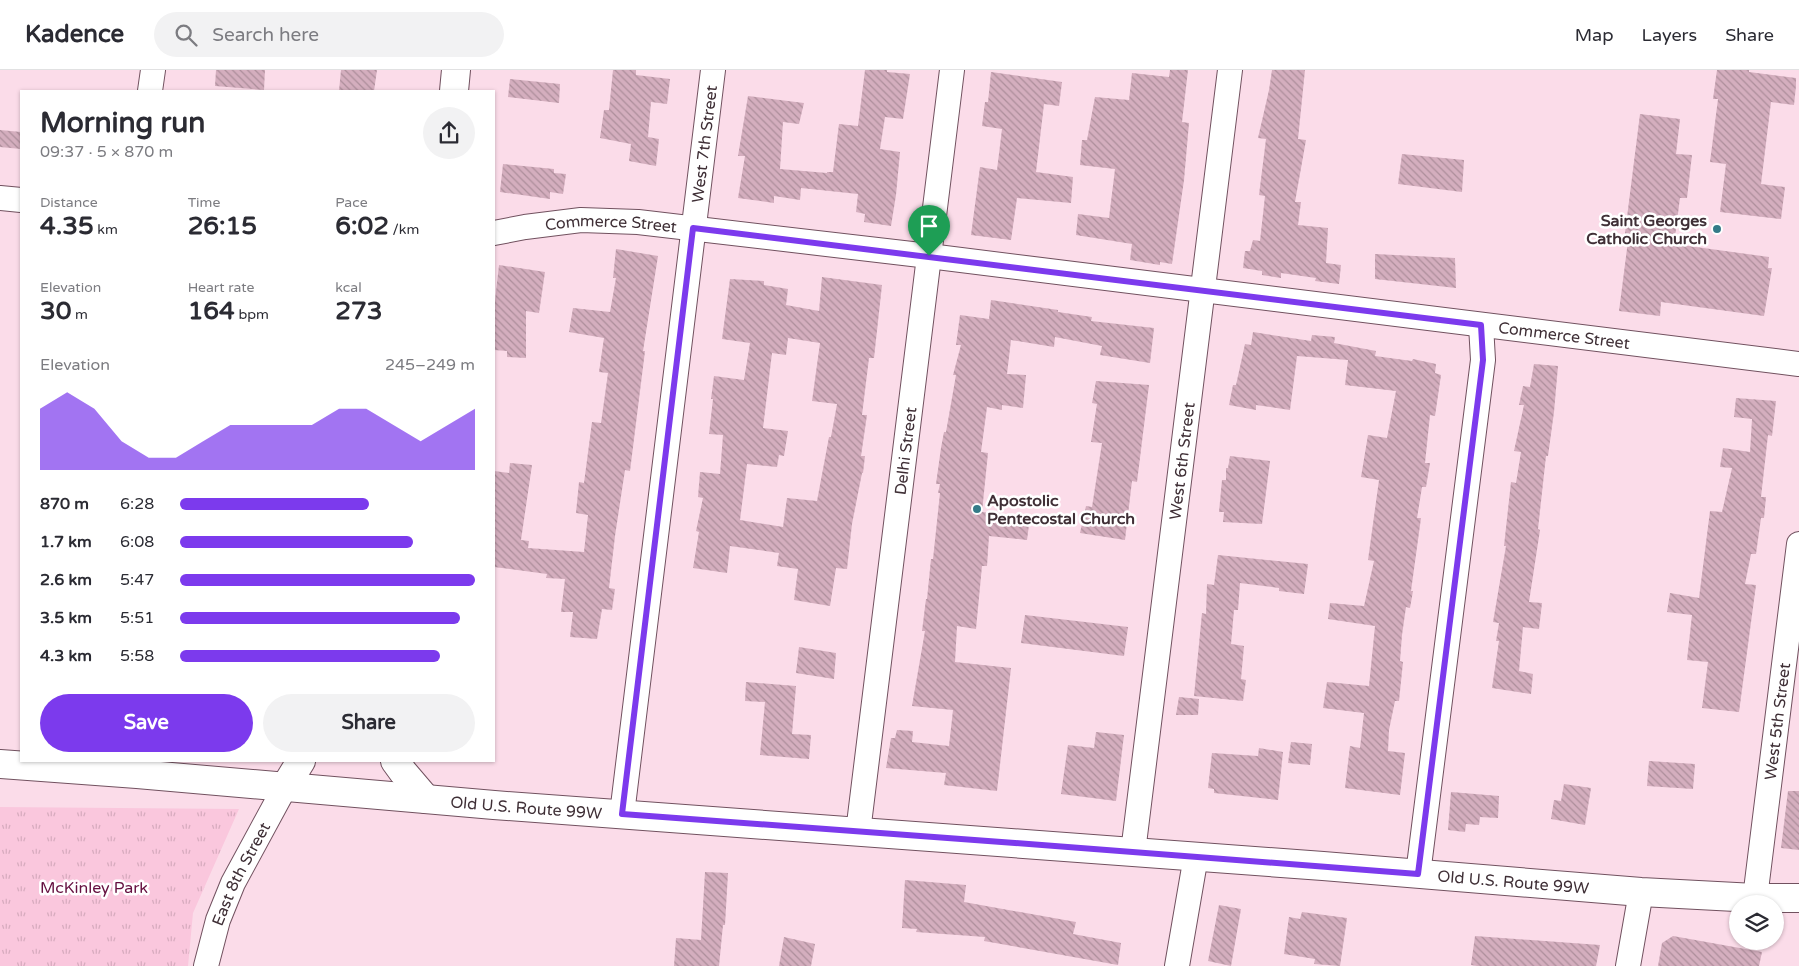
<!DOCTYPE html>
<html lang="en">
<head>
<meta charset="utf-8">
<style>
  body { margin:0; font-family:"Varela Round",sans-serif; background:#f2f2f3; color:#2b2b33; height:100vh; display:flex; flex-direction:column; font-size:19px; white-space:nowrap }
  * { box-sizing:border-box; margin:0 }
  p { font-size:16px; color:#7c7c81 }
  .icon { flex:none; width:28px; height:28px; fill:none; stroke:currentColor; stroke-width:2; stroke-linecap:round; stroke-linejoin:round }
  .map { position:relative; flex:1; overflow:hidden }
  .details { position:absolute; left:20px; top:20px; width:475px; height:672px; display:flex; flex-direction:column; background:#fff; border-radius:0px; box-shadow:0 1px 4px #0004 }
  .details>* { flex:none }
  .fabs { position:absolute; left:1729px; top:825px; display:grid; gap:10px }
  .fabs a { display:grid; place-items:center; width:55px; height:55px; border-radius:50%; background:#fff; box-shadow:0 1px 4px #0004; font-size:25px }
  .pin { position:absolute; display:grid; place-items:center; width:42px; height:42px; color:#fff; margin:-51px -21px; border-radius:50% 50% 50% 0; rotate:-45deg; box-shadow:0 0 5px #0007 }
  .pin .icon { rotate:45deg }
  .round { display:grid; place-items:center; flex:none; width:52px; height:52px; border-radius:26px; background:#f2f2f3 }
  .summary { display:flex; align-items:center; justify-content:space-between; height:85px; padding:0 20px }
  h1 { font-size:28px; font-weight:700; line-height:38px }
  .metrics { display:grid; grid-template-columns:repeat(3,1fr); gap:8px; height:85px; padding:5px 20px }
  .metrics div { display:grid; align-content:center }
  .metrics b { font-size:25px; font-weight:700 }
  .metrics small { font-size:14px; font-weight:400 }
  .metrics p { font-size:14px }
  .chart { height:140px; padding:10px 20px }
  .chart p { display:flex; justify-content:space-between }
  .chart svg { width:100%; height:90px; margin-top:5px; fill:#7c3aed; opacity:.7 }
  .button { display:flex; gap:10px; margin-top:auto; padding:10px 20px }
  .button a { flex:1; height:58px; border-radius:30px; background:#7c3aed; color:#fff; font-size:20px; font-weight:700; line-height:58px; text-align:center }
  .button a+a { background:#f2f2f3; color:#2b2b33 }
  ul { padding:0 20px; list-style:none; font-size:16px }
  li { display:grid; grid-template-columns:80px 60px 1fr; align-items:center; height:38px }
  li i { height:12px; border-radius:6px; background:#7c3aed }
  header { display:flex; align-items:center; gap:30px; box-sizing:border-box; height:70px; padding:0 25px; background:#fff; border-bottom:1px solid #e1e1e2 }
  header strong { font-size:24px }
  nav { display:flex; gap:28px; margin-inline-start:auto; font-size:18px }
  .search { width:350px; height:45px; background:#f2f2f3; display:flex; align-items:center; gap:12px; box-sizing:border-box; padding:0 18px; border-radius:28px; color:#7c7c81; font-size:19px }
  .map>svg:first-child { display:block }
  .park { fill:url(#park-tufts) }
  .building { fill:url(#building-back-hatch); fill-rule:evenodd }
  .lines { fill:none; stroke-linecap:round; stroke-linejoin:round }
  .street-casing { stroke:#71515f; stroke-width:26 }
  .secondary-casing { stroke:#71515f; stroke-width:30 }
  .street { stroke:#fff; stroke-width:24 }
  .secondary { stroke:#fff; stroke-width:28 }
  .route-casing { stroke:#fff; stroke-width:10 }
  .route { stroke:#7c3aed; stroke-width:6 }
  .poi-dot { fill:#357b88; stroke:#fff; stroke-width:2 }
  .labels { text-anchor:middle; stroke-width:5; stroke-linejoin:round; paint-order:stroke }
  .street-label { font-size:16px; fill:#3f2f36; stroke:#fff }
  .poi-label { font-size:16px; font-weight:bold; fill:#3f2f36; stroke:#fff; text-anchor:end }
  .park-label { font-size:16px; fill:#651040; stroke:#fff }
</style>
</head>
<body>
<header>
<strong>Kadence</strong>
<div class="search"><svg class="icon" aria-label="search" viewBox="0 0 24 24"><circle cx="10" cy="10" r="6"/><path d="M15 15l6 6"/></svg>Search here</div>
<nav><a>Map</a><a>Layers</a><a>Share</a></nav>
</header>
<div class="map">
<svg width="1799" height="896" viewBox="0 0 1799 896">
  <defs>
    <pattern id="park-tufts" width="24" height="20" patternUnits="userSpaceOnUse" patternTransform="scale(1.25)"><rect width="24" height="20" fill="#fac7dd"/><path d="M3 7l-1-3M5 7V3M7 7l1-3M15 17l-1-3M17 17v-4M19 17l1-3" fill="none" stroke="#d7abbe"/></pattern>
    <pattern id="building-back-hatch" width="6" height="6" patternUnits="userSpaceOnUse" patternTransform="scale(1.25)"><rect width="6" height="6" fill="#d4aebe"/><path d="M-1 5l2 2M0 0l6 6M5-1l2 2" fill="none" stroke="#ad8e9b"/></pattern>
  </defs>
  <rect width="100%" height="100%" fill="#fbdce9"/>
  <path class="park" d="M 0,737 L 239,739 L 193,843 L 188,896 L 0,896 Z"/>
  <path class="building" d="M 216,0 L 265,0 L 264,20 L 215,16 Z
    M 341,0 L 377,0 L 374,21 L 339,21 Z
    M 613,0 L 636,0 L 636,5 L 670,9 L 667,34 L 651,32 L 648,67 L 659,69 L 656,96 L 629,91 L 631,74 L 600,68 L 604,40 L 609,40 Z
    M 865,0 L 887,0 L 887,2 L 910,4 L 903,49 L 885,47 L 880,79 L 900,82 L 896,125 L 891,156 L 864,152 L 865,144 L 856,142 L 858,124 L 801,118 L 800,130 L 774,126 L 774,133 L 738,128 L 745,86 L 738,86 L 748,26 L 804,33 L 799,54 L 783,52 L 780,99 L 827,103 L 827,102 L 833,102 L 839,54 L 858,56 Z
    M 1170,0 L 1188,0 L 1182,52 L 1189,53 L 1184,110 L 1172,194 L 1160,192 L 1160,195 L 1130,190 L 1132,174 L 1076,165 L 1078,144 L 1109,148 L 1115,99 L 1080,95 L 1082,70 L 1087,70 L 1095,27 L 1129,30 L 1132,3 L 1169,7 Z
    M 1272,0 L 1305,0 L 1298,69 L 1306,70 L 1295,132 L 1301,132 L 1298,155 L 1328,158 L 1326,193 L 1341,195 L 1339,214 L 1315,211 L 1316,208 L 1281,203 L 1281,208 L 1262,205 L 1262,201 L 1243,198 L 1245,181 L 1250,181 L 1253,170 L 1260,171 L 1265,126 L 1259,125 L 1266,69 L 1258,68 L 1269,20 Z
    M 1717,0 L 1749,0 L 1749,2 L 1796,8 L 1796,16 L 1794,35 L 1771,32 L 1761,114 L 1785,117 L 1781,149 L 1720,142 L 1726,94 L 1710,92 L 1718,29 L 1713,29 Z
    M 991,2 L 1062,12 L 1059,36 L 1044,34 L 1036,102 L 1073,107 L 1071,133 L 1017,128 L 1011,170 L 971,165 L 980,97 L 997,100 L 1002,59 L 982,56 L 985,32 L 988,32 Z
    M 510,9 L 560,14 L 559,33 L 508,27 Z
    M 1640,44 L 1680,49 L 1676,84 L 1692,85 L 1687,128 L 1680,128 L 1674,174 L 1769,187 L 1768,198 L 1772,198 L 1764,246 L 1661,232 L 1660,246 L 1619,241 L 1628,171 L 1624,171 Z
    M 0,60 L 21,62 L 21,79 L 0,77 Z
    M 1402,84 L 1464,90 L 1462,122 L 1398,114 Z
    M 503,94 L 554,99 L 554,103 L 566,104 L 563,124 L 550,122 L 550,129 L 500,122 Z
    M 616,179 L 658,186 L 643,281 L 645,281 L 630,401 L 625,400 L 615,466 L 609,518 L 615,519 L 612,540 L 602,539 L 597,569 L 570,567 L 573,542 L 561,542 L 565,509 L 546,508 L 547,504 L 494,497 L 494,401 L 509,403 L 510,393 L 532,395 L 521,470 L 529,471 L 528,478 L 584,482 L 588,445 L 576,443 L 579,412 L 584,413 L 592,352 L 601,353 L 608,303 L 599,302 L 604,268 L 569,262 L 573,238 L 610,242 L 616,208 L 613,208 Z
    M 1375,184 L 1455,188 L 1456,218 L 1375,209 Z
    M 499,195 L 545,202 L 539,243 L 526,241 L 526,288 L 507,287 L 507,281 L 494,280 L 494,240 Z
    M 822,207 L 882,215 L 874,288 L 869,288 L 862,345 L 867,345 L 861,386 L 865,386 L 863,403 L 862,403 L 852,454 L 847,499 L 836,498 L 830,536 L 794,530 L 798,499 L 777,496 L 779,483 L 730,476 L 727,503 L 693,498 L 699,462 L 696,461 L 703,428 L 698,427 L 700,402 L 720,404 L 723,365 L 709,364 L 713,329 L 711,329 L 714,306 L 744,310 L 750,273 L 722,269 L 730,209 L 764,211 L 764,215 L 788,219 L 786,235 L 819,241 ZM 788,268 L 820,273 L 812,331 L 837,334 L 831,367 L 829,367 L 817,431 L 787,428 L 783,457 L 740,450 L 747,394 L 777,397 L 779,385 L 784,386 L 788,361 L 763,358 L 772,283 L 786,285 Z
    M 991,230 L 1058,240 L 1058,242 L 1092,247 L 1091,251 L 1154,258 L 1150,293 L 1100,285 L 1102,276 L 1055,267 L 1054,277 L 1011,270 L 1007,304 L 1026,305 L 1023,338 L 1002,335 L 1002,340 L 987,337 L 981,382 L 988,383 L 982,442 L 1030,447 L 1027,470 L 989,466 L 987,496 L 982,496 L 976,559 L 957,556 L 955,592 L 1011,598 L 997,721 L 944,715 L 946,703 L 886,698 L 891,668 L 895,668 L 897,660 L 913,661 L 912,672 L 949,676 L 953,640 L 912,636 L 925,561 L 922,561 L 926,529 L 927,529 L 931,489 L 933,489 L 940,423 L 938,423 L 940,414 L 936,414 L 941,378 L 944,362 L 946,362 L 956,305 L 953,305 L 961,275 L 956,275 L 960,245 L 989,249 Z
    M 1253,262 L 1311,271 L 1312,265 L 1335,267 L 1334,273 L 1376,281 L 1375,286 L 1412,291 L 1413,289 L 1436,294 L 1435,303 L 1441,305 L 1435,346 L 1430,345 L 1425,393 L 1430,393 L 1426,417 L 1422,417 L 1417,448 L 1421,448 L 1411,521 L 1413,521 L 1410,538 L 1406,537 L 1402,565 L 1400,591 L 1403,592 L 1399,631 L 1395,631 L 1389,660 L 1388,681 L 1405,683 L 1400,725 L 1345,718 L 1350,676 L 1360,678 L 1364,643 L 1323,638 L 1327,612 L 1369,616 L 1375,556 L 1328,549 L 1330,533 L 1364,536 L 1374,491 L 1368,490 L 1379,410 L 1361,407 L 1368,365 L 1387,368 L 1396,321 L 1345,315 L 1348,290 L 1297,286 L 1290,340 L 1256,335 L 1256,340 L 1229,335 L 1233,315 L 1236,315 L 1245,274 L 1251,275 Z
    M 1534,294 L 1558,296 L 1554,342 L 1548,386 L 1546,386 L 1538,459 L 1540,460 L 1529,532 L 1542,533 L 1539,559 L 1523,557 L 1519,601 L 1533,604 L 1531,624 L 1492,618 L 1499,571 L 1496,571 L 1499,553 L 1493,552 L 1506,476 L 1504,476 L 1511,412 L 1516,413 L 1521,382 L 1514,381 L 1524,335 L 1519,335 L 1523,316 L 1530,317 Z
    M 1096,311 L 1149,315 L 1137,412 L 1132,411 L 1125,470 L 1080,463 L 1086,436 L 1092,437 L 1102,373 L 1091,372 L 1097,334 L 1092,333 Z
    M 1736,328 L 1776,331 L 1772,366 L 1768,365 L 1761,427 L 1766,427 L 1764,448 L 1761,448 L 1756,484 L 1751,484 L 1745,514 L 1756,515 L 1739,642 L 1702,638 L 1708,592 L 1687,590 L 1692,545 L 1667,542 L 1670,523 L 1699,528 L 1710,441 L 1722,442 L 1732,398 L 1720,397 L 1723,378 L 1750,382 L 1752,349 L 1734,347 Z
    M 1230,386 L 1270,391 L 1262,454 L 1223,452 L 1224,442 L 1219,442 L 1222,410 L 1226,410 L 1226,398 L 1228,398 Z
    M 1218,485 L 1308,494 L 1304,524 L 1279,521 L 1279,518 L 1240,513 L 1238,540 L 1234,540 L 1231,574 L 1244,576 L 1241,609 L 1246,610 L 1243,631 L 1194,626 L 1202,543 L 1206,544 L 1207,514 L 1214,515 Z
    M 1025,545 L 1128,557 L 1124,586 L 1021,573 Z
    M 799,577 L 836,583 L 834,609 L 796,603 Z
    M 746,612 L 796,616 L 792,664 L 811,665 L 809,689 L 760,685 L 765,632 L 745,631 Z
    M 1179,627 L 1199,629 L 1198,645 L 1176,645 Z
    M 1096,662 L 1124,665 L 1116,731 L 1061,724 L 1068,675 L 1094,678 Z
    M 1291,672 L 1312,674 L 1310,695 L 1288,693 Z
    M 1259,678 L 1283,682 L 1278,730 L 1214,723 L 1214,719 L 1208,718 L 1212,683 L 1258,686 Z
    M 1649,691 L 1695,694 L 1693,719 L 1647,716 Z
    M 1564,714 L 1591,718 L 1585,755 L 1551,749 L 1554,730 L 1561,731 Z
    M 1788,721 L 1799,721 L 1799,780 L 1781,778 Z
    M 1451,722 L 1499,726 L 1498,748 L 1480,747 L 1479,755 L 1466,754 L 1465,762 L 1448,760 Z
    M 705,802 L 728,803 L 725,855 L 723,855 L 719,896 L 674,896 L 676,868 L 701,870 Z
    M 905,810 L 966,815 L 964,832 L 1076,852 L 1073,864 L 1121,873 L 1118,895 L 984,871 L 985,867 L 916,862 L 917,859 L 902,858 Z
    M 1219,835 L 1241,839 L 1231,896 L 1208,891 Z
    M 1302,842 L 1347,848 L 1340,896 L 1314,894 L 1315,889 L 1284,884 L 1289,847 L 1300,849 Z
    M 1475,866 L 1600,875 L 1596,896 L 1477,896 L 1471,895 Z
    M 1673,866 L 1762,882 L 1759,896 L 1658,896 L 1662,873 Z
    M 784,867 L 815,874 L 811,896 L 779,896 Z"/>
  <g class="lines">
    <defs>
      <g id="street">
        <path d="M 150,21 L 153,0"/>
        <path d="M 0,128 L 21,130"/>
        <path id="s1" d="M 494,163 L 525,157 L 581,150 L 638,152 L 929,186 L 1799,294"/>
        <path id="s2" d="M 622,744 L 713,0"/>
        <path id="s3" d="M 858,762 L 952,0"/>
        <path id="s4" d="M 1133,782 L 1230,0"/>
        <path d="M 1418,804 L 1483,290 L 1481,255"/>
        <path id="s5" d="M 1755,828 L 1799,474"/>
        <path id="s6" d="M 206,896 L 218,850 L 233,813 L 285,717"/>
        <path d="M 1177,896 L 1196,786"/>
        <path d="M 1628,896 L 1641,822"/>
      </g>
      <g id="secondary">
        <path d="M 454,21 L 456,0"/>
        <path d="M 395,691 L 403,702 L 426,729"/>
        <path id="s7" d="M 0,694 L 137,704 L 494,735 L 1323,796 L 1641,822 L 1755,828 L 1799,828"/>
        <path d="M 285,717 L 301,691"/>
      </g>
    </defs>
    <use href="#street" class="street-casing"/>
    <use href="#secondary" class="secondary-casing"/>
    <use href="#street" class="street"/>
    <use href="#secondary" class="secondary"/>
  </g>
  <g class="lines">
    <defs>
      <path id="route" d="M 693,158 L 1481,255 L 1483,290 L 1418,804 L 1015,773 L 622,744 Z"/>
    </defs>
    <use href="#route" class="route-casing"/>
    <use href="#route" class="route"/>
  </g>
  <g class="poi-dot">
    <circle cx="1717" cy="159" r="5"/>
    <circle cx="977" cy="439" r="5"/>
  </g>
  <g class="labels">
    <g class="street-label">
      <text dy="6" stroke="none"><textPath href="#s2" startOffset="675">West 7th Street</textPath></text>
      <text dy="6" stroke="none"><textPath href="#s1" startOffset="118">Commerce Street</textPath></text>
      <text dy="6" stroke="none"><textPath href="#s1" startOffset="1078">Commerce Street</textPath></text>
      <text dy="6" stroke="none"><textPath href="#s3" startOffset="384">Delhi Street</textPath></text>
      <text dy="6" stroke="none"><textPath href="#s4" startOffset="394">West 6th Street</textPath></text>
      <text dy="6" stroke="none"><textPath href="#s5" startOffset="178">West 5th Street</textPath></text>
      <text dy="6" stroke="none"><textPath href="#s7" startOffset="528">Old U.S. Route 99W</textPath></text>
      <text dy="6" stroke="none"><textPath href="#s6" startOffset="99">East 8th Street</textPath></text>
      <text dy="6" stroke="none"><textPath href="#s7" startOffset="1518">Old U.S. Route 99W</textPath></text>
    </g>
    <g class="poi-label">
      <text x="1707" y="156">Saint Georges<tspan x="1707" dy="18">Catholic Church</tspan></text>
      <text x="987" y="436" text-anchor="start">Apostolic<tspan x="987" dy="18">Pentecostal Church</tspan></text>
    </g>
    <g class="park-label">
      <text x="94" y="823">McKinley Park</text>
    </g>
  </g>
</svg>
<div class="fabs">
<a><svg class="icon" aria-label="layers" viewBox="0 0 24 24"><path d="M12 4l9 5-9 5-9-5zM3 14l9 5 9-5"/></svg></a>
</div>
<div class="pin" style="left:929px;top:186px;background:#1e9e55"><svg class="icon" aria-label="arrive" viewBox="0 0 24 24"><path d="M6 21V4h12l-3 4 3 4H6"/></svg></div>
<section class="details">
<div class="summary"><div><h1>Morning run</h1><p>09:37 · 5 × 870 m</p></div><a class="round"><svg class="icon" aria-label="share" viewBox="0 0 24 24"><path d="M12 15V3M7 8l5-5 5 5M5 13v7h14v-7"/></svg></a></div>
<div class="metrics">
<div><p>Distance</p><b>4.35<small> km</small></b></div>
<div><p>Time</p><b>26:15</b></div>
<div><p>Pace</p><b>6:02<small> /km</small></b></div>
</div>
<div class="metrics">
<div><p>Elevation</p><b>30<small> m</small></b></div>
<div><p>Heart rate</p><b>164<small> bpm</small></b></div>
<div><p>kcal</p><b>273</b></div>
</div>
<div class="chart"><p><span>Elevation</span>245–249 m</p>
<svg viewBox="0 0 160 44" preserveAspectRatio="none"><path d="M0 44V14L10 6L20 14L30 30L40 38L50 38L60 30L70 22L80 22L90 22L100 22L110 14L120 14L130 22L140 30L150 22L160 14V44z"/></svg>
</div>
<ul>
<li><b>870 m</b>6:28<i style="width:64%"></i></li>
<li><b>1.7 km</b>6:08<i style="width:79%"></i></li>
<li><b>2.6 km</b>5:47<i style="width:100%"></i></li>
<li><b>3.5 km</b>5:51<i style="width:95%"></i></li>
<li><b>4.3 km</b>5:58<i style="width:88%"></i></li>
</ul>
<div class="button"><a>Save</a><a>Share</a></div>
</section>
</div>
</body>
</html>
